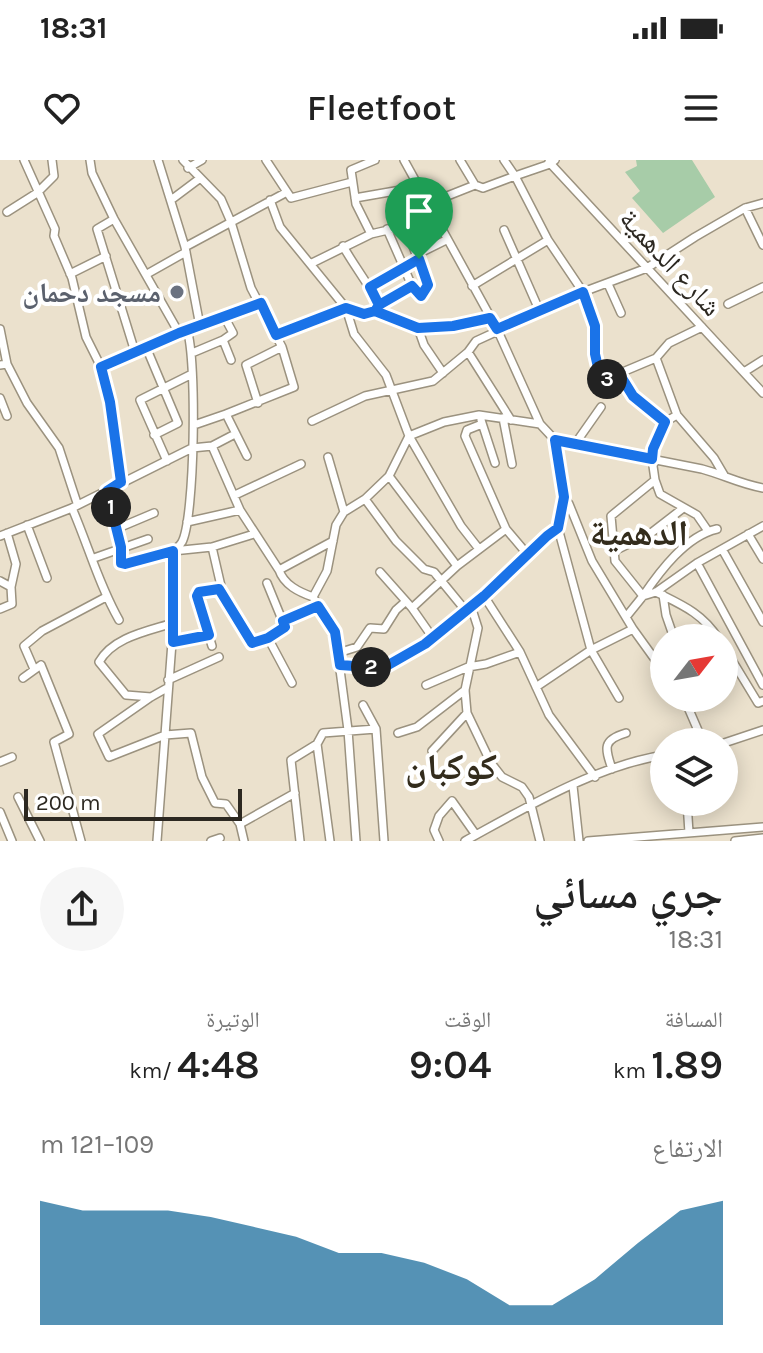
<!DOCTYPE html>
<html lang="ar">
<head>
<meta charset="utf-8">
<style>
  body { margin:0; font-family:Karla,"Noto Naskh Arabic",sans-serif; background:#f6f6f6; color:#222; direction:rtl; height:100vh; display:flex; flex-direction:column; font-size:30px; white-space:nowrap }
  * { box-sizing:border-box; margin:0 }
  p { font-size:26px; color:#767676 }
  .icon { flex:none; width:44px; height:44px; fill:none; stroke:currentColor; stroke-width:2; stroke-linecap:round; stroke-linejoin:round }
  .map { position:relative; height:681px; overflow:hidden; direction:ltr }
  .drawer { display:flex; flex-direction:column; background:#fff; flex:1 }
  .drawer>* { flex:none }
  .needle { width:52px; rotate:59deg }
  .tools { position:absolute; left:650px; top:464px; display:grid; gap:16px }
  .tools a { display:grid; place-items:center; width:88px; height:88px; border-radius:50%; background:#fff; box-shadow:0 4px 20px #0003; font-size:40px }
  .scale { position:absolute; left:24px; bottom:20px; width:218px; box-sizing:border-box; padding-left:8px; border:4px solid #2c2821; border-top:0; font-size:22px; line-height:28px; white-space:nowrap; color:#2c2821; -webkit-text-stroke:6px #fff; paint-order:stroke }
  .pin { position:absolute; display:grid; place-items:center; width:68px; height:68px; color:#fff; margin:-82px -34px; border-radius:50% 50% 50% 0; rotate:-45deg; box-shadow:0 0 8px #0007 }
  .pin .icon { rotate:45deg }
  .km { position:absolute; width:40px; height:40px; margin:-20px; border-radius:50%; background:#222; color:#fff; font-size:22px; line-height:40px; text-align:center }
  .round { display:grid; place-items:center; flex:none; width:84px; height:84px; border-radius:42px; background:#f6f6f6 }
  .overview { display:flex; align-items:center; justify-content:space-between; height:136px; padding:0 40px }
  h1 { font-size:44px; font-weight:600; line-height:60px }
  .figures { display:grid; grid-template-columns:repeat(3,1fr); gap:12px; height:136px; padding:8px 40px }
  .figures div { display:grid; align-content:center }
  .figures b { font-size:40px; font-weight:600 }
  .figures small { font-size:22px; font-weight:400 }
  .figures p { font-size:22px }
  .chart { height:224px; padding:16px 40px }
  .chart p { display:flex; justify-content:space-between }
  .chart svg { width:100%; height:144px; margin-top:8px; fill:#0e6596; opacity:.7 }
  .status { display:flex; justify-content:space-between; align-items:center; height:56px; padding:0 40px; background:#fff; direction:ltr }
  .status svg { height:22px; fill:currentColor }
  header { display:flex; justify-content:space-between; align-items:center; height:104px; padding:0 40px; background:#fff; font-size:36px; font-weight:600 }
  .map>svg:first-child { display:block }
  .green { fill:#a7cca8 }
  .lines { fill:none; stroke-linecap:round; stroke-linejoin:round }
  .minor-casing { stroke:#9b927f; stroke-width:10 }
  .minor { stroke:#fff; stroke-width:7 }
  .route-casing { stroke:#fff; stroke-width:16 }
  .route { stroke:#1a73e8; stroke-width:10 }
  .worship-dot { fill:#6b7280; stroke:#fff; stroke-width:3 }
  .labels { text-anchor:middle; stroke-width:8; stroke-linejoin:round; paint-order:stroke }
  .street-label { font-size:28px; fill:#2c2821; stroke:#fff }
  .worship-label { font-size:28px; font-weight:bold; fill:#5b616d; stroke:#fff; text-anchor:end }
  .district-label { font-size:36px; font-weight:bold; fill:#332c1c; stroke:#fff }
</style>
</head>
<body>
<div class="status"><b>18:31</b><svg viewBox="0 0 49 12"><path d="M0 12V9h3v3zM5 12V6h3v6zM10 12V3h3v9zM15 12V0h3v12zM26 1h20v11H26zM47 4h2v5h-2z"/></svg></div>
<header><svg class="icon" aria-label="menu" viewBox="0 0 24 24"><path d="M4 6h16M4 12h16M4 18h16"/></svg>Fleetfoot<svg class="icon" aria-label="heart" viewBox="0 0 24 24"><path d="M12 20l-8-8c-3-5 5-10 8-4 3-6 11-1 8 4z"/></svg></header>
<div class="map">
<svg width="763" height="681" viewBox="0 0 763 681">
  <rect width="100%" height="100%" fill="#ebe1cd"/>
  <path class="green" d="M 636,0 L 692,0 L 715,37 L 663,73 L 632,38 L 640,31 L 625,12 L 637,6 Z"/>
  <g class="lines">
    <defs>
      <path id="minor" d="M 24,0 L 55,69 L 54,76 L 72,118 L 86,177 L 103,211 L 121,322
        M 90,0 L 92,13 L 114,59 L 179,173
        M 158,0 L 185,87 L 200,166
        M 183,0 L 221,39 L 231,62 L 251,128 L 282,187 L 294,227 L 226,254 L 247,296
        M 266,0 L 291,38 L 352,22
        M 404,0 L 497,169 L 540,264 L 555,280 L 564,337 L 558,368 L 591,490 L 619,538
        M 555,0 L 550,4 L 515,16 L 548,80 L 583,132 L 595,166 L 595,194 L 600,216 L 606,219 L 656,198 L 669,183 L 702,167
        M 549,2 L 763,233
        M 188,8 L 202,0
        M 475,25 L 483,28 L 515,16 L 504,0
        M 355,38 L 418,27
        M 171,40 L 199,19
        M 270,40 L 280,67 L 346,148 L 364,154 L 375,151 L 379,145 L 412,126
        M 427,44 L 475,25 L 460,0
        M 745,48 L 763,85
        M 7,52 L 37,33 L 54,16 L 52,0
        M 114,59 L 97,69 L 135,192
        M 387,69 L 412,126 L 421,136 L 428,125 L 405,66
        M 504,70 L 540,152
        M 371,74 L 356,44 L 351,10 L 375,0
        M 343,86 C 354,106 369,124 379,145
        M 185,87 L 287,32
        M 418,94 L 446,80
        M 310,104 L 371,74 L 405,66 L 431,53
        M 70,114 L 106,96
        M 147,114 L 186,92
        M 608,124 L 621,153
        M 472,126 L 548,80
        M 370,127 L 419,99
        M 728,144 L 763,127
        M 375,151 L 418,168 L 453,166 L 490,158
        M 225,158 L 233,173 L 223,180 L 231,200
        M 418,168 L 424,185 L 443,213
        M 0,169 L 7,204 L 0,205
        M 276,175 L 346,148 L 354,174 L 386,215 L 409,276 L 461,366 L 479,389
        M 146,187 L 178,263 L 154,275
        M 192,193 L 223,180
        M 656,198 L 677,255 L 714,298 L 724,315
        M 7,204 L 27,243 L 59,288 L 77,343
        M 101,207 L 179,173 L 261,143
        M 744,212 L 763,200
        M 620,215 L 633,236 L 665,262 L 677,255
        M 0,238 L 7,256
        M 258,243 L 246,205 L 282,187
        M 503,258 L 512,304
        M 481,260 L 495,303
        M 511,260 L 468,192 L 476,181 L 583,132 L 647,108 L 695,77 L 745,48 L 763,43
        M 312,261 L 365,236 L 433,221 L 468,192
        M 665,262 L 653,289 L 652,299 L 655,320 L 660,334 L 697,355 L 708,371
        M 482,264 L 467,270 L 465,276 L 506,369 L 528,395
        M 194,265 L 226,254
        M 555,280 L 702,309 C 724,315 740,324 763,328
        M 575,284 L 601,247
        M 212,286 L 240,350 L 279,410 C 284,425 299,432 313,437
        M 328,297 L 344,352
        M 167,301 L 140,240 L 192,214
        M 389,316 L 457,406
        M 655,320 L 611,356 L 615,401 L 643,436 C 660,411 686,376 717,369
        M 107,331 L 121,387 L 121,403 L 125,404 L 173,391 L 212,387 L 254,374
        M 235,335 L 301,304
        M 564,338 L 569,344 L 592,401 L 633,469 L 664,512
        M 365,339 L 396,381 L 424,409 L 434,412 L 466,451
        M 72,348 C 88,385 99,425 119,460
        M 187,362 L 240,350
        M 27,365 L 47,418
        M 116,369 L 154,353
        M 7,373 L 16,404 L 11,427
        M 748,374 L 763,399
        M 0,376 L 72,348 L 192,288 L 212,286 L 235,274
        M 212,387 L 221,426 L 219,429 L 252,483 L 268,478 L 285,467 L 267,423
        M 722,389 L 763,462
        M 614,391 L 651,373 L 682,349
        M 94,398 L 148,379
        M 697,403 L 763,525
        M 279,410 L 333,381
        M 380,412 L 412,448 L 433,478
        M 0,421 L 11,427 L 12,444 L 0,449
        M 656,432 C 682,445 702,453 718,478
        M 663,435 L 666,455 L 674,478
        M 484,436 L 520,492 L 549,555 L 595,617
        M 471,446 L 478,468 L 465,530 L 467,553 L 491,603 L 502,617 L 522,627 L 529,637 L 540,681
        M 412,448 L 457,406 L 506,369
        M 626,457 L 643,436 L 656,432 L 697,403 L 763,366
        M 283,461 L 318,446
        M 268,478 L 292,523
        M 173,482 L 209,475
        M 212,486 L 197,436 L 199,432 L 219,429
        M 724,487 L 758,543 L 763,541
        M 338,493 L 357,487 L 370,468 L 384,469 L 396,450 L 405,442
        M 340,505 L 383,508 L 425,484 L 484,436 L 547,376 L 558,368
        M 34,509 L 24,486 L 42,471 L 106,437
        M 23,518 L 41,505 L 69,574 L 54,582 L 81,681
        M 168,520 L 219,497
        M 426,525 L 468,507 L 486,504 L 520,492
        M 536,527 L 591,490 L 633,469
        M 167,528 L 151,537 L 98,574 L 109,597 L 165,575 L 191,573 L 202,617 L 215,643 L 226,644 L 240,664
        M 151,537 L 126,535 L 99,502 C 113,477 148,471 173,463
        M 684,538 L 703,582
        M 363,545 L 376,569 L 384,681
        M 398,573 L 417,567 L 465,530
        M 724,583 L 763,570
        M 432,591 L 467,553
        M 0,602 L 12,597
        M 612,609 C 605,588 602,580 626,573
        M 573,626 L 579,681
        M 18,637 L 40,681
        M 687,642 L 689,673
        M 0,652 L 12,681
        M 157,681 L 174,456 L 173,391 C 176,388 180,386 182,382 C 195,358 197,198 187,170
        M 211,681 L 220,678
        M 244,681 L 240,664 L 295,633
        M 300,681 L 291,600 L 317,584
        M 330,681 L 317,584 L 323,573 L 376,569
        M 356,681 L 348,570 L 335,472 L 313,437 L 327,411 L 336,365 L 344,352 L 365,339 L 389,316 L 409,276 L 444,262 L 479,255 L 540,264
        M 439,681 L 434,670 L 439,656 L 452,641 L 476,675
        M 465,681 C 527,647 593,607 664,595
        M 588,681 L 763,667
        M 735,681 L 763,678"/>
    </defs>
    <use href="#minor" class="minor-casing"/>
    <use href="#minor" class="minor"/>
  </g>
  <g class="lines">
    <defs>
      <path id="route" d="M 419,99 L 370,127 L 379,145 L 375,151 L 364,154 L 346,148 L 276,175 L 261,143 L 179,173 L 101,207 L 110,242 L 121,322 L 107,331 L 121,387 L 121,403 L 125,404 L 173,391 L 173,482 L 209,475 L 197,436 L 199,432 L 219,429 L 252,483 L 268,478 L 285,467 L 283,461 L 318,446 L 335,472 L 340,505 L 383,508 L 425,484 L 484,436 L 547,376 L 558,368 L 564,337 L 555,280 L 652,299 L 653,289 L 665,262 L 633,236 L 620,215 L 606,219 L 600,216 L 595,194 L 595,166 L 583,132 L 497,169 L 490,158 L 453,166 L 418,168 L 375,151 L 379,145 L 412,126 L 421,136 L 428,125 L 419,99"/>
    </defs>
    <use href="#route" class="route-casing"/>
    <use href="#route" class="route"/>
  </g>
  <circle class="worship-dot" cx="177" cy="132" r="8"/>
  <g class="labels">
    <g class="street-label">
      <text transform="translate(671 102) rotate(47)" y="10">شارع الدهمية</text>
    </g>
    <g class="worship-label">
      <text x="161" y="142">مسجد دحمان</text>
    </g>
    <g class="district-label">
      <text x="639" y="385">الدهمية</text>
      <text x="451" y="619">كوكبان</text>
    </g>
  </g>
</svg>
<div class="tools">
<a><svg class="needle" viewBox="-14 -14 28 28"><path d="M0-13l5 13h-10z" fill="#e53935"/><path d="M0 13l5-13h-10z" fill="#767676"/></svg></a>
<a><svg class="icon" aria-label="layers" viewBox="0 0 24 24"><path d="M12 4l9 5-9 5-9-5zM3 14l9 5 9-5"/></svg></a>
</div>
<div class="scale">200 m</div>
<div class="pin" style="left:419px;top:99px;background:#1e9e55"><svg class="icon" aria-label="arrive" viewBox="0 0 24 24"><path d="M6 21V4h12l-3 4 3 4H6"/></svg></div>
<b class="km" style="left:111px;top:347px">1</b>
<b class="km" style="left:371px;top:507px">2</b>
<b class="km" style="left:607px;top:219px">3</b>
</div>
<section class="drawer">
<div class="overview"><div><h1>جري مسائي</h1><p>18:31</p></div><a class="round"><svg class="icon" aria-label="share" viewBox="0 0 24 24"><path d="M12 15V3M7 8l5-5 5 5M5 13v7h14v-7"/></svg></a></div>
<div class="figures">
<div><p>المسافة</p><b>1.89<small> km</small></b></div>
<div><p>الوقت</p><b>9:04</b></div>
<div><p>الوتيرة</p><b>4:48<small> /km</small></b></div>
</div>
<div class="chart"><p><span>الارتفاع</span>109–121 m</p>
<svg viewBox="0 0 160 44" preserveAspectRatio="none"><path d="M0 44V6L10 9L20 9L30 9L40 11L50 14L60 17L70 22L80 22L90 25L100 30L110 38L120 38L130 30L140 19L150 9L160 6V44z"/></svg>
</div>
</section>
</body>
</html>
